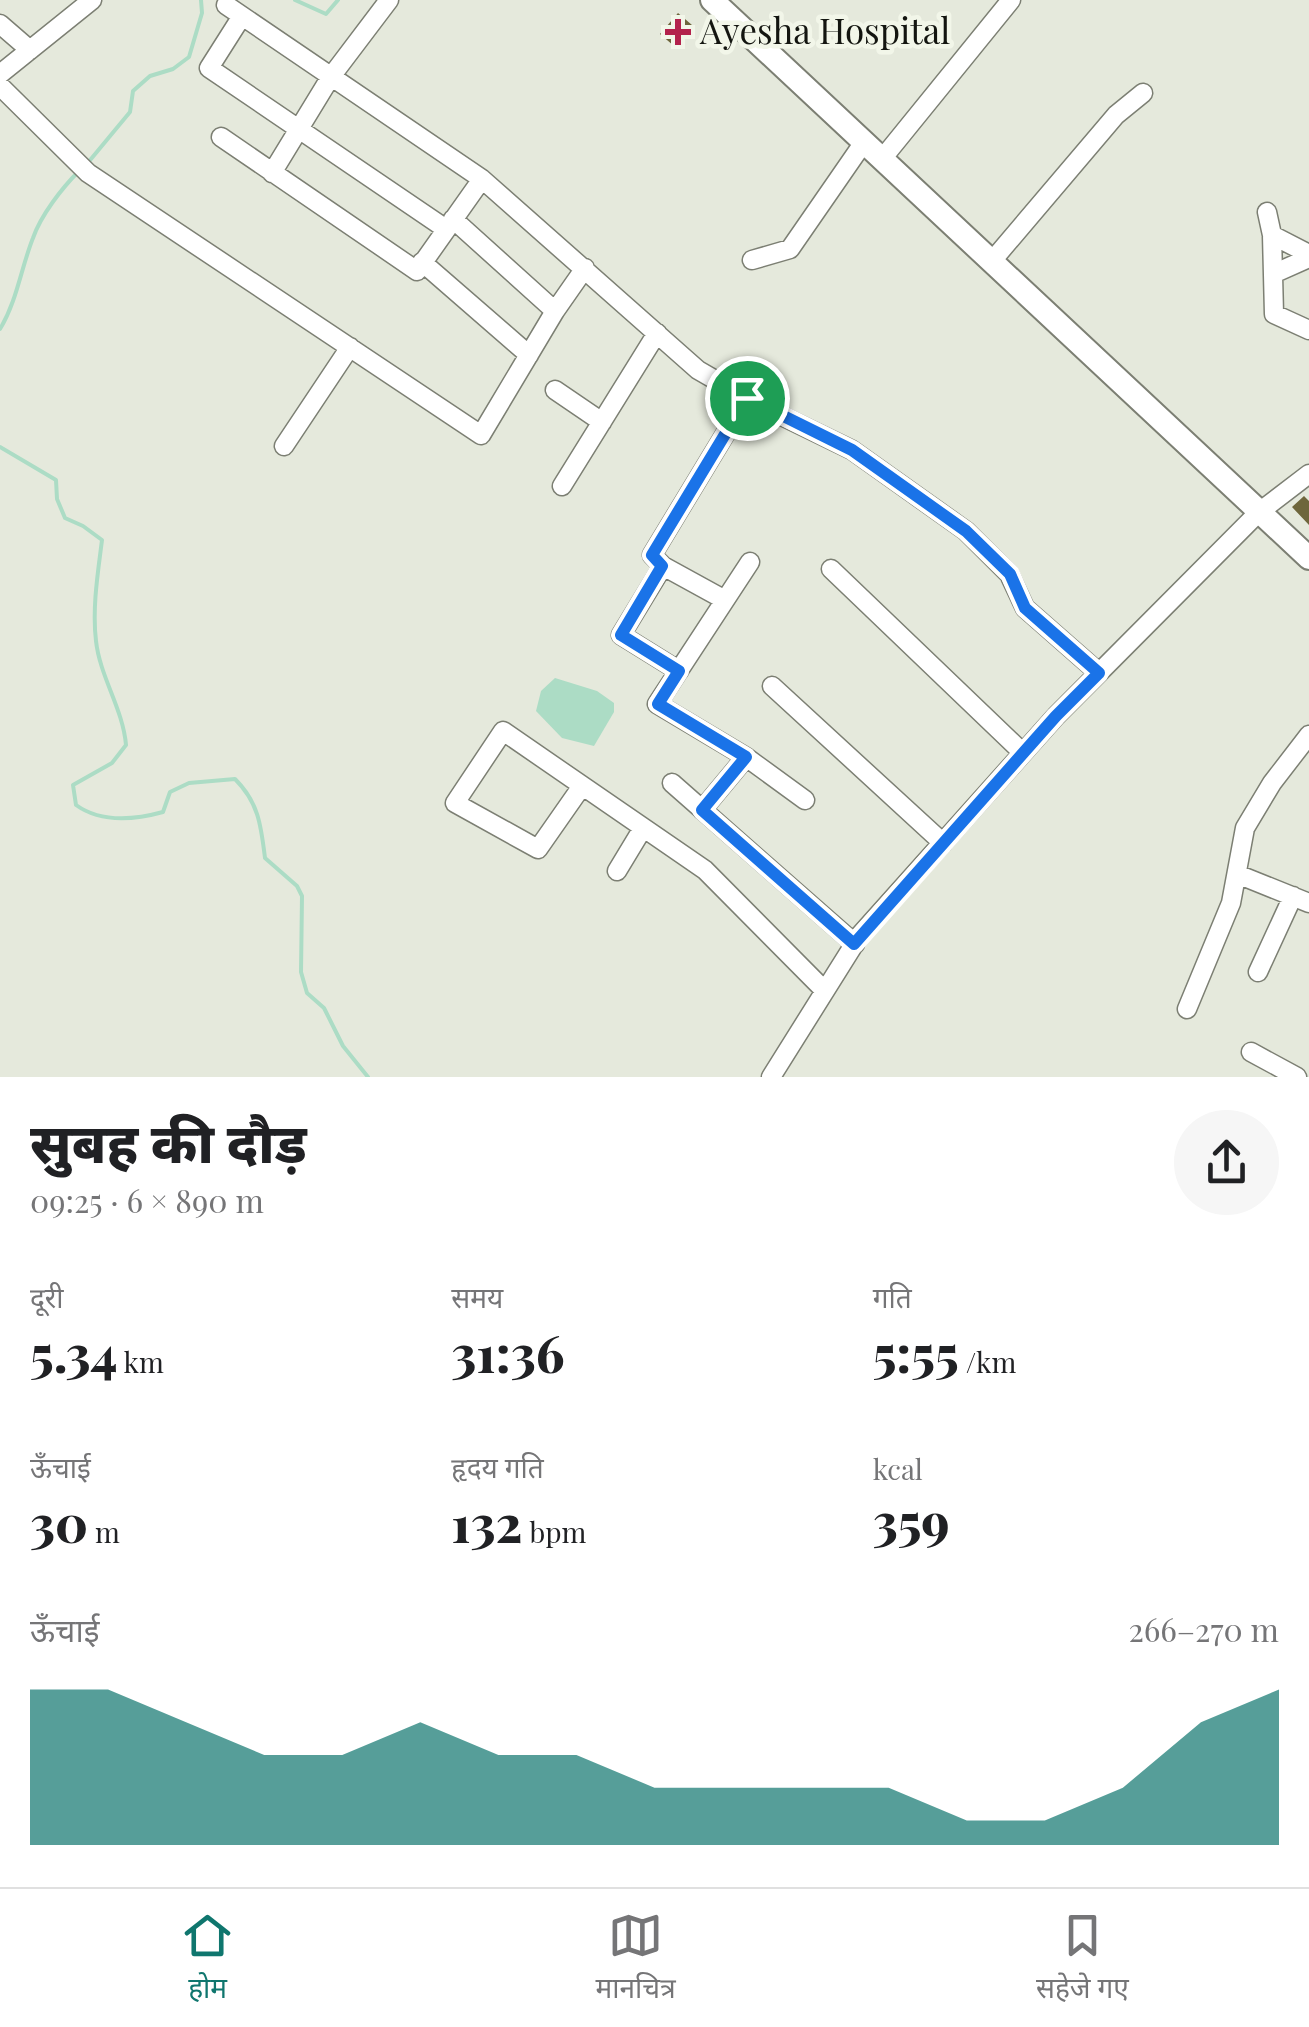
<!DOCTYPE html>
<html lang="hi">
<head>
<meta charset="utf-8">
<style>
  body { margin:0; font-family:"Playfair Display","Noto Sans Devanagari",serif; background:#f6f6f6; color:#202124; height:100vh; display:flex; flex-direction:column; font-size:38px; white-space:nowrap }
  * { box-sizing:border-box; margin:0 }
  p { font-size:32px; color:#757577 }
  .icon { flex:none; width:55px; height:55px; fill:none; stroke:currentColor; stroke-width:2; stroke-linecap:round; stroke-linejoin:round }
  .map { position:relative; height:1077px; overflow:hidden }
  .side { display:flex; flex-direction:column; background:#fff; flex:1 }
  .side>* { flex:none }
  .pin { position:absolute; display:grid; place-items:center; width:85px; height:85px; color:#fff; margin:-42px; border:5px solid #fff; border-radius:50%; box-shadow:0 2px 10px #0007 }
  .round { display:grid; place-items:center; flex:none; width:105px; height:105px; border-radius:52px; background:#f6f6f6 }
  .head { display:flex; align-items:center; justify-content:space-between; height:170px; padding:0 30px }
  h1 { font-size:55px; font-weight:800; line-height:75px }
  .stats { display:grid; grid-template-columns:repeat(3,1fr); gap:15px; height:170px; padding:10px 30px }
  .stats div { display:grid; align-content:center }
  .stats b { font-size:50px; font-weight:800 }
  .stats small { font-size:28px; font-weight:400 }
  .stats p { font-size:28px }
  .chart { height:280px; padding:20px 30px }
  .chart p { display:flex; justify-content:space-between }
  .chart svg { width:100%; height:180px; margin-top:10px; fill:#0f766e; opacity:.7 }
  .tabs { display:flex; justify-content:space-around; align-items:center; height:140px; border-top:2px solid #e0e0e0; background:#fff; font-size:28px; color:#757577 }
  .tabs a { display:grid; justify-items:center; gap:5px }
  .tabs .active { color:#0f766e }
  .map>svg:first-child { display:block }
  .water { fill:#acdcc5 }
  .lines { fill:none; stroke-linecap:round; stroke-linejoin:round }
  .stream { stroke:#acdcc5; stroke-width:4 }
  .building { fill:#6e663c }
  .minor-casing { stroke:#7c7f73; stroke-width:21 }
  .major-casing { stroke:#7c7f73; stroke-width:26 }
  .minor { stroke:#fff; stroke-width:18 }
  .major { stroke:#fff; stroke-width:22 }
  .route-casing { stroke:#fff; stroke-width:20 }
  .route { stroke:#1a73e8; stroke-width:12 }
  .poi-dot { fill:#b3224c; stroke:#f2f6e9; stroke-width:4 }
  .labels { text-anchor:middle; stroke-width:9; stroke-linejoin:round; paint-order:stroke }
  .poi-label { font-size:35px; fill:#131510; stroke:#f2f6e9; text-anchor:start }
</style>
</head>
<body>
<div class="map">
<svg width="1309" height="1077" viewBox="0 0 1309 1077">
  <rect width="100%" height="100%" fill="#e5e9dc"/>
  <path class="water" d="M 555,678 L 597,691 L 614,703 L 614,712 L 594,746 L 562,738 L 536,711 L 541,691 Z"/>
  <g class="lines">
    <path class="stream" d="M 295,0 L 326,14 L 338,0
      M 86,165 L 130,112 L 133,91 L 150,76 L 173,69 L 189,57 L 202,13 L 201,0
      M 0,329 C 17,301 21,268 33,238 C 41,215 62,188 79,171
      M 0,447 L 56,480 L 57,499 L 65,518 L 83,526 L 102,540 C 98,572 92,608 96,641 C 100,677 123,709 126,745 L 112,763 L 73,785 L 76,805 C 101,823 134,820 163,812 L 170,792 L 189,783 L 235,779 C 259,803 261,826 265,858 L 297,886 L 302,896 L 301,972 L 307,993 L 324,1008 L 343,1046 L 368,1077"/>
  </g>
  <path class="building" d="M 678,13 L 692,25 L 674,46 L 660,34 Z
    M 1304,496 L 1309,501 L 1309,525 L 1292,507 Z"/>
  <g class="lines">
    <defs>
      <path id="minor" d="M 226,5 L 482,179 L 698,370 L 757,404 L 852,450 L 966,531 L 1009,574 L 1025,608 L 1099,673
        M 242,16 L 209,68 L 446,229
        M 0,24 L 30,50
        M 0,74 L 92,0
        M 0,86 L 88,173 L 481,435 L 555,311 L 585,268
        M 221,137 L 417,271 L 482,179
        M 882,159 L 1011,0
        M 272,173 L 330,78 L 389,0
        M 1267,212 L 1272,235 L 1309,254
        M 453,219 L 555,311
        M 1272,235 L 1274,314 L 1309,330
        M 752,260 L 790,249 L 864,142
        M 992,261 L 1116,115 L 1143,93
        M 422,262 L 529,355
        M 1273,274 L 1309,258
        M 555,390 L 602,422
        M 284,446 L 350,347
        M 562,486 L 657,333
        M 750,562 L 657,704 L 746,757 L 805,800
        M 663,566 L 621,635 L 679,671
        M 831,569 L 1023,753
        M 725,600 L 663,566 L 652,555 L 747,398
        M 772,686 L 943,843
        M 672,783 L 855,944
        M 582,786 L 538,849 L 455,803 L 503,731 L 705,870 L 825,991
        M 702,810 L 746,757
        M 617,871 L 643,828
        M 1237,874 L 1309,903
        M 1258,972 L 1293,896
        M 1187,1009 L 1231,903 L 1245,828 L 1272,783 L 1309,735
        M 1251,1052 L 1297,1077
        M 771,1077 L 860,935 L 1056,716 L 1258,513 L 1309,474"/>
      <path id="major" d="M 712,0 L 1309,558"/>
    </defs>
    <use href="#minor" class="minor-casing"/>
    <use href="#major" class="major-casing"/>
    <use href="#minor" class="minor"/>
    <use href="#major" class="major"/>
  </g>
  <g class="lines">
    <defs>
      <path id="route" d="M 747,398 L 852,450 L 966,531 L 1010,574 L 1025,608 L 1099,673 L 1056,716 L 854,944 L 702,810 L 746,757 L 658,704 L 679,671 L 621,635 L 662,566 L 652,555 Z"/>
    </defs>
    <use href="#route" class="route-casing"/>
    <use href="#route" class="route"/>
  </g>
  <path class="poi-dot" d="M673 17h10v10h10v10h-10v10h-10v-10h-10v-10h10z"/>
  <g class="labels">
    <g class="poi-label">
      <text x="700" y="44">Ayesha Hospital</text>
    </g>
  </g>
</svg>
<div class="pin" style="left:747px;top:398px;background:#1e9e55"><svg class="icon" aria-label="arrive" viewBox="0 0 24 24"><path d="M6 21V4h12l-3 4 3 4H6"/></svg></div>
</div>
<section class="side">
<div class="head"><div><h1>सुबह की दौड़</h1><p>09:25 · 6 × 890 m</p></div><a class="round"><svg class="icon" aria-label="share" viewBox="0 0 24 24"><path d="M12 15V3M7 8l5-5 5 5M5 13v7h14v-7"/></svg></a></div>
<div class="stats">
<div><p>दूरी</p><b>5.34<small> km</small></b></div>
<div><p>समय</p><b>31:36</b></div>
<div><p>गति</p><b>5:55<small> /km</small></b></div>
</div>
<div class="stats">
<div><p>ऊँचाई</p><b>30<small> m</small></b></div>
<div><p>हृदय गति</p><b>132<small> bpm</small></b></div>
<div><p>kcal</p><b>359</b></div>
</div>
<div class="chart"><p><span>ऊँचाई</span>266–270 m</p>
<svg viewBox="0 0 160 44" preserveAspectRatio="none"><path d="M0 44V6L10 6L20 14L30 22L40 22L50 14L60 22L70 22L80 30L90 30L100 30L110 30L120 38L130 38L140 30L150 14L160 6V44z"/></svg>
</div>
</section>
<nav class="tabs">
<a class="active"><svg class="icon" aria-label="home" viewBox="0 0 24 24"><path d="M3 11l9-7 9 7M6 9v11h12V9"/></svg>होम</a>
<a><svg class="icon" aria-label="map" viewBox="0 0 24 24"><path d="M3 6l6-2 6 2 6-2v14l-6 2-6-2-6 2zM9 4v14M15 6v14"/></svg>मानचित्र</a>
<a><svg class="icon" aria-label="saved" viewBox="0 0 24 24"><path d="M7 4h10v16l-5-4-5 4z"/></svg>सहेजे गए</a>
</nav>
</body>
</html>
